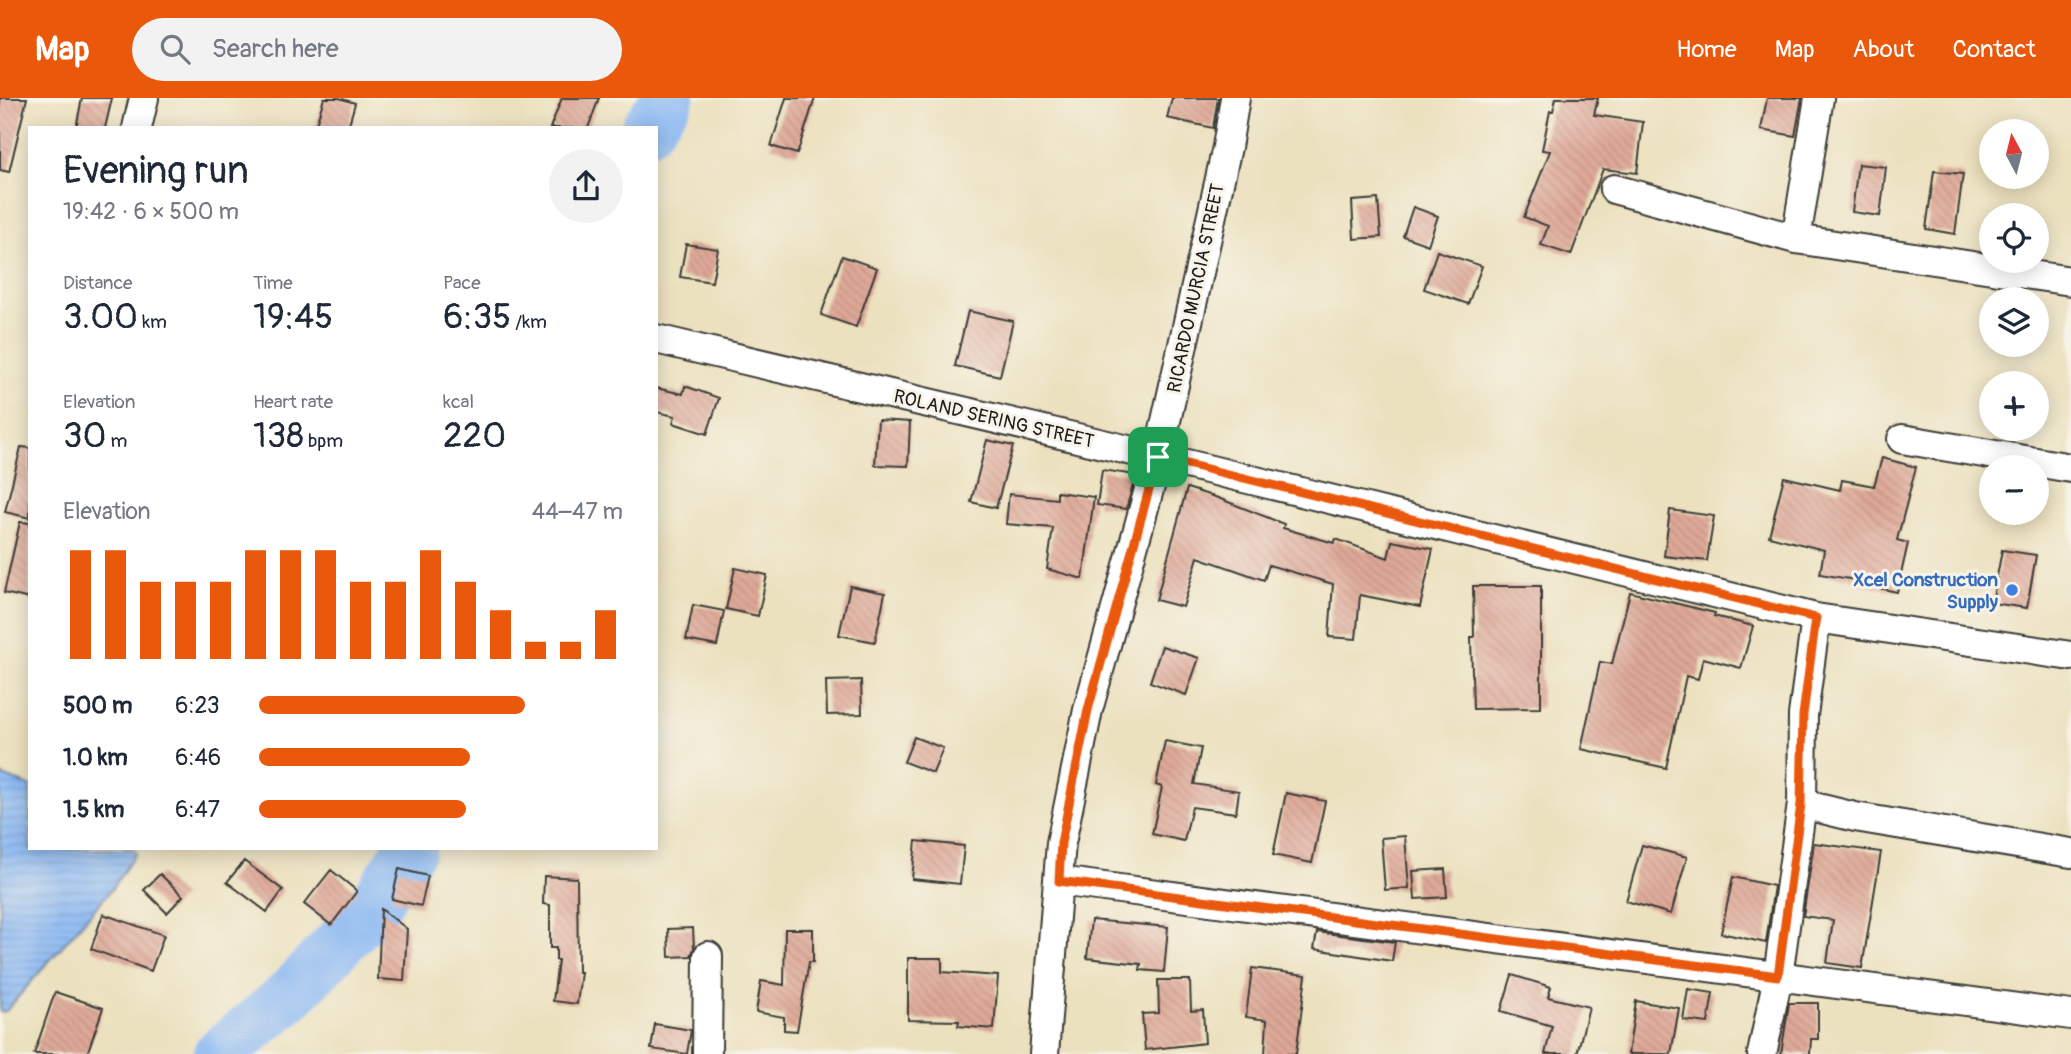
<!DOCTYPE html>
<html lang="en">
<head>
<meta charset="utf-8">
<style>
  body { margin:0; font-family:Pangolin,sans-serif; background:#f2f2f3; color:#1f2937; height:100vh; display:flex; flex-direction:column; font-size:26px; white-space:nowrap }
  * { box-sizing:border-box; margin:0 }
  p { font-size:23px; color:#747a83 }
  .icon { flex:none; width:38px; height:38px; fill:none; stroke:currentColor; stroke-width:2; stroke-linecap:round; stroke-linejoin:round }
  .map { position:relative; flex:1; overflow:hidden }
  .sheet { position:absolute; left:28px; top:28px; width:630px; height:724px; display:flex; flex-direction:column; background:#fff; border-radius:0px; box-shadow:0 4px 18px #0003 }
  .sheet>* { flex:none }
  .needle { width:46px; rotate:353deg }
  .fabs { position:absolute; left:1979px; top:21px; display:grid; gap:14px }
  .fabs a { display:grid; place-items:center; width:70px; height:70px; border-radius:50%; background:#fff; box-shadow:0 4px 18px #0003; font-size:35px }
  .pin { position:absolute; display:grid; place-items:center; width:60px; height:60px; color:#fff; margin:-30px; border-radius:14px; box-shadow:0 4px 10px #0006 }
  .round { display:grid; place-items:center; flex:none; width:74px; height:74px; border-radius:37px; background:#f2f2f3 }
  .summary { display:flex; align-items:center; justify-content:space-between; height:119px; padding:0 35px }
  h1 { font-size:38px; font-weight:600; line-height:52px }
  .figures { display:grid; grid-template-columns:repeat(3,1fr); gap:10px; height:119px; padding:7px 35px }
  .figures div { display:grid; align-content:center }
  .figures b { font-size:35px; font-weight:600 }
  .figures small { font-size:19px; font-weight:400 }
  .figures p { font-size:19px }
  .chart { height:196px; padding:14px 35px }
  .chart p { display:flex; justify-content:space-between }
  .chart svg { width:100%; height:126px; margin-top:7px; stroke:#ea580c; stroke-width:6 }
  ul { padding:0 35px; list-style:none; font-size:23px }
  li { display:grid; grid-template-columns:112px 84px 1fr; align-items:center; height:52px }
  li i { height:18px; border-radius:9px; background:#ea580c }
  header { display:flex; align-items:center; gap:42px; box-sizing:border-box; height:98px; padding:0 35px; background:#ea580c; color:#fff }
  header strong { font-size:33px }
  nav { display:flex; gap:38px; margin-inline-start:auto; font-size:24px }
  .search { width:490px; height:63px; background:#f2f2f3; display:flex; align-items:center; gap:18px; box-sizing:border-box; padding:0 24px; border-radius:38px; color:#747a83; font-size:26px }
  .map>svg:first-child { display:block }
  .water { fill:url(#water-rules); stroke:#526a88; stroke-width:2 }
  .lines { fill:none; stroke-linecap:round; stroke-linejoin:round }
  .river { stroke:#88b7f3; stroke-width:52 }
  .building { fill:url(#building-back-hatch) }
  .street-casing { stroke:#3b3a34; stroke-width:32 }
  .street { stroke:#fff; stroke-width:28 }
  .route-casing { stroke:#fff; stroke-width:14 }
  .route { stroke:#ea580c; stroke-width:9 }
  .shop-dot { fill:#3f7fe0; stroke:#f7f3e8; stroke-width:2.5 }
  .labels { text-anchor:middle; stroke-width:6; stroke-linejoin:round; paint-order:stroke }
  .street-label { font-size:19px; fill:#1c1c1c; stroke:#f7f3e8 }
  .shop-label { font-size:19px; font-weight:bold; fill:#366cbe; stroke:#f7f3e8; text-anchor:end }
</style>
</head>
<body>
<header>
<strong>Map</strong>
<div class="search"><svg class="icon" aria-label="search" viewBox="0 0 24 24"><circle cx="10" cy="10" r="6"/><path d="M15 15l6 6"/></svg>Search here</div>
<nav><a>Home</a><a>Map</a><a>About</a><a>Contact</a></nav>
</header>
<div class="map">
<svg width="2071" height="956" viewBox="0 0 2071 956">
  <defs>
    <pattern id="water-rules" width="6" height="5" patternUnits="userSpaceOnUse" patternTransform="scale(1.75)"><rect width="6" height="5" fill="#88b7f3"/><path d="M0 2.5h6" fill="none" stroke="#759dd0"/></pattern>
    <pattern id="building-back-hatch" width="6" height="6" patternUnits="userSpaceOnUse" patternTransform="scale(1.75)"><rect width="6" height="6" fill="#dea897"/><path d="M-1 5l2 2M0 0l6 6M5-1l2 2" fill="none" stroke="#be9082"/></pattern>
  </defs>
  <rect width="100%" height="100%" fill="#f7f3e8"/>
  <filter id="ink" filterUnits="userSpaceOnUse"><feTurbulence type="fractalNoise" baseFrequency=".0143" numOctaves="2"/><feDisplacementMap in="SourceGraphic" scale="14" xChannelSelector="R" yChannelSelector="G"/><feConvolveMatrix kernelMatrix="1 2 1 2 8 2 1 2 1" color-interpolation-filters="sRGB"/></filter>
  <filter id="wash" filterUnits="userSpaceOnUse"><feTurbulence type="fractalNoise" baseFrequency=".00686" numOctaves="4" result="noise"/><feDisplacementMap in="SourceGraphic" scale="28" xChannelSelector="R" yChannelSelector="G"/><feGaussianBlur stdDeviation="1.57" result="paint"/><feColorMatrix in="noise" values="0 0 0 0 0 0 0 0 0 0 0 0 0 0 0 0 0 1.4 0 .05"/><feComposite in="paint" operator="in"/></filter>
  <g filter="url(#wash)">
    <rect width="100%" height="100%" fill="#ece1bf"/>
    <path class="water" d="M 0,677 L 30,688 L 30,751 L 133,751 L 136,755 L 111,792 L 6,913 L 0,914 Z"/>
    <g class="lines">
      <path class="river" d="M 647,30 L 668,0
        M 219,956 L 287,900 L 369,814 L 410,751"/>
    </g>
    <g id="blocks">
      <path class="building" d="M 0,0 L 27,0 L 9,74 L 0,72 Z
        M 82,0 L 112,0 L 105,30 L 76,30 Z
        M 324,0 L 339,0 L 355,5 L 348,30 L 315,30 Z
        M 562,0 L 599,0 L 588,30 L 550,30 Z
        M 786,0 L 815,0 L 797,56 L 771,48 Z
        M 1172,0 L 1218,0 L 1213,30 L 1167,20 Z
        M 1556,0 L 1598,0 L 1594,17 L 1643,24 L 1637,75 L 1603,71 L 1571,157 L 1541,147 L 1548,128 L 1524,119 L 1550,53 L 1542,52 L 1550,13 L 1553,13 Z
        M 1767,0 L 1802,0 L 1795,38 L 1761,32 Z
        M 1858,66 L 1886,69 L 1880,118 L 1852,114 Z
        M 1934,73 L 1963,76 L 1955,136 L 1926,131 Z
        M 1378,101 L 1381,139 L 1354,141 L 1352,103 Z
        M 1413,109 L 1438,118 L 1428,147 L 1403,138 Z
        M 686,146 L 718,151 L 712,184 L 680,179 Z
        M 1437,153 L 1482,168 L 1468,206 L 1424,191 Z
        M 842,158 L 877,170 L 856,229 L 821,217 Z
        M 968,213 L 1013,223 L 1000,278 L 955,268 Z
        M 685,288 L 719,300 L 707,336 L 673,325 L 675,318 L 656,314 L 656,290 L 683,296 Z
        M 878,322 L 910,324 L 908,368 L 875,367 Z
        M 987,342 L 1013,348 L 996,410 L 971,404 Z
        M 21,349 L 30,350 L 30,420 L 5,414 Z
        M 1882,360 L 1916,369 L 1897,442 L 1908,445 L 1897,494 L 1861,486 L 1862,483 L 1820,476 L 1824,452 L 1769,438 L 1784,379 L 1840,392 L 1842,382 L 1874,388 Z
        M 1102,372 L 1136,377 L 1126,411 L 1097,407 Z
        M 1187,390 L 1218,400 L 1284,426 L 1283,430 L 1334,445 L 1336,441 L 1388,460 L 1392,443 L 1433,451 L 1420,509 L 1360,497 L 1356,541 L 1329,539 L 1333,486 L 1269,467 L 1264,482 L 1198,459 L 1183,509 L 1156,502 Z
        M 1057,394 L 1094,399 L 1083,481 L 1047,471 L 1053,430 L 1006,426 L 1009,396 L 1057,401 Z
        M 1670,412 L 1714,418 L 1707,463 L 1664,458 Z
        M 20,424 L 30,425 L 30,501 L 4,495 Z
        M 2002,452 L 2036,457 L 2027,510 L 1992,505 Z
        M 735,470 L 767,477 L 758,518 L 726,511 Z
        M 850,488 L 885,495 L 875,544 L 839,537 Z
        M 1473,488 L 1541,488 L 1541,610 L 1473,611 L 1471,539 L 1474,539 Z
        M 1630,494 L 1715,515 L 1714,518 L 1753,528 L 1741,570 L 1703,560 L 1698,581 L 1686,578 L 1666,670 L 1581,651 L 1600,564 L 1612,566 Z
        M 693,507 L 724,513 L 717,548 L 686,542 Z
        M 1162,548 L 1199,560 L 1186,597 L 1150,584 Z
        M 861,582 L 862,616 L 827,617 L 826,583 Z
        M 914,639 L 943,650 L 933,675 L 904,664 Z
        M 1165,643 L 1201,650 L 1194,686 L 1239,693 L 1236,715 L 1192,709 L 1184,743 L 1152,736 L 1162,689 L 1156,687 Z
        M 1286,695 L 1325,703 L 1312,765 L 1273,757 Z
        M 1405,738 L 1409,790 L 1385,792 L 1381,740 Z
        M 916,743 L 964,748 L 960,786 L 912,781 Z
        M 1814,745 L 1881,754 L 1862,870 L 1827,865 L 1833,822 L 1803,818 Z
        M 1642,747 L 1687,759 L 1671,816 L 1626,803 Z
        M 244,763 L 283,792 L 267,814 L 227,784 Z
        M 399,771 L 428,778 L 421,808 L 392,801 Z
        M 1445,771 L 1447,799 L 1415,801 L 1413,773 Z
        M 331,772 L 357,793 L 331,827 L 304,806 Z
        M 160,776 L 183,798 L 167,815 L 144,792 Z
        M 544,778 L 577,780 L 578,874 L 581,874 L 577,906 L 553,903 L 558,862 L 556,862 L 556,850 L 550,850 L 550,807 L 543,806 Z
        M 1733,779 L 1774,788 L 1766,845 L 1721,835 Z
        M 381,811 L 407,831 L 404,883 L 378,881 Z
        M 103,816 L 164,837 L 151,873 L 91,851 Z
        M 1091,822 L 1168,829 L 1164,874 L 1140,872 L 1141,866 L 1087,860 Z
        M 693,830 L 694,850 L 691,858 L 669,859 L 668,831 Z
        M 785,831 L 813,831 L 813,864 L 809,864 L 797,933 L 784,932 L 784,919 L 756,914 L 761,883 L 784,887 Z
        M 1317,834 L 1395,844 L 1392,863 L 1314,851 Z
        M 908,860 L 942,860 L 942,874 L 998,878 L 994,931 L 958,928 L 959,923 L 908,922 Z
        M 1252,870 L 1306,877 L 1296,956 L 1265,956 L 1267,922 L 1246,919 Z
        M 1512,877 L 1551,889 L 1548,899 L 1589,909 L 1577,956 L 1545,956 L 1552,928 L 1501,913 Z
        M 1158,882 L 1190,882 L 1191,913 L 1203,912 L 1205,945 L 1145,952 L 1142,916 L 1159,915 Z
        M 1688,891 L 1713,895 L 1708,925 L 1683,922 Z
        M 55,894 L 103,910 L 87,956 L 34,956 Z
        M 1636,903 L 1679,910 L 1671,956 L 1628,956 Z
        M 1789,905 L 1818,905 L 1818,941 L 1811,941 L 1810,956 L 1781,956 Z
        M 655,926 L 691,932 L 687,956 L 651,951 Z"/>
    </g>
  </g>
  <g filter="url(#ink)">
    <use href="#blocks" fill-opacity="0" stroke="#3b3a34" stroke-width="2"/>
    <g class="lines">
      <defs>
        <path id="street" d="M 137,30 L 144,0
          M 1614,91 L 1796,141 L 2071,183
          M 1796,141 L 1819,0
          M 656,241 L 1158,359 L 1816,520 L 2071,558
          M 1902,341 L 2071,370
          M 1802,706 L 1855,719 L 2071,755
          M 1059,783 L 2071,917
          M 707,956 L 708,858
          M 1044,956 L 1061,745 L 1088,612 L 1158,359 L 1227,49 L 1235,0
          M 1762,956 L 1778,878 L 1802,706 L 1803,617 L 1816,520"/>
      </defs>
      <use href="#street" class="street-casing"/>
      <use href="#street" class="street"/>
    </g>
  </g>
  <g class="lines" filter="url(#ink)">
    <defs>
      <path id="route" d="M 1158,359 L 1816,520 L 1803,617 L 1801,706 L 1778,878 L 1059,783 L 1061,745 L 1088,612 Z"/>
    </defs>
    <use href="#route" class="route-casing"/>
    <use href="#route" class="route"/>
  </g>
  <circle class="shop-dot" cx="2012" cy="492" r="7"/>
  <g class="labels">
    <g class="street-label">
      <text transform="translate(1195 190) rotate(-78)" y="7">RICARDO MURCIA STREET</text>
      <text transform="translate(994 320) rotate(13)" y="7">ROLAND SERING STREET</text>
    </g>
    <g class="shop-label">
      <text x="1998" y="488">Xcel Construction<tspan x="1998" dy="22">Supply</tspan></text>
    </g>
  </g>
</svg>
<div class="fabs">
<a><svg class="needle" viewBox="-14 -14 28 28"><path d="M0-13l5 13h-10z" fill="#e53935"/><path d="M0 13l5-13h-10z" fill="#747a83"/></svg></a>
<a><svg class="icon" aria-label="locate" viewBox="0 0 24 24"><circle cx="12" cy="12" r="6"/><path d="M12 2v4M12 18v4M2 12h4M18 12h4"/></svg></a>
<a><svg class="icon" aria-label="layers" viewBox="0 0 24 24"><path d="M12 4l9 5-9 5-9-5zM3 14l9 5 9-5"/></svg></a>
<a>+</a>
<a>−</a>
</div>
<div class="pin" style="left:1158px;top:359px;background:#1e9e55"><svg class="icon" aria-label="arrive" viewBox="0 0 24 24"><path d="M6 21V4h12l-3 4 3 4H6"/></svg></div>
<section class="sheet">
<div class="summary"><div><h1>Evening run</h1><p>19:42 · 6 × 500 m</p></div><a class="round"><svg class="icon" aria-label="share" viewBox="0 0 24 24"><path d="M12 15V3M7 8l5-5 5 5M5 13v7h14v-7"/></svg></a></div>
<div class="figures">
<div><p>Distance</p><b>3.00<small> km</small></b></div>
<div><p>Time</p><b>19:45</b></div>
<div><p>Pace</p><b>6:35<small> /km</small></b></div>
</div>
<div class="figures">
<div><p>Elevation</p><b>30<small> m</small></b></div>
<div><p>Heart rate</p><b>138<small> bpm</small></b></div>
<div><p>kcal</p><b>220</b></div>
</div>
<div class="chart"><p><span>Elevation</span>44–47 m</p>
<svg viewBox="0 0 160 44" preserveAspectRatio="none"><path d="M5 44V6M15 44V6M25 44V17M35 44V17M45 44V17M55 44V6M65 44V6M75 44V6M85 44V17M95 44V17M105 44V6M115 44V17M125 44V27M135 44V38M145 44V38M155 44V27"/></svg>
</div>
<ul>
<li><b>500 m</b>6:23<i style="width:73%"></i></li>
<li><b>1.0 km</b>6:46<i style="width:58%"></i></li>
<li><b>1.5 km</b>6:47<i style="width:57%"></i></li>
</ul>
</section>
</div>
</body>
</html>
